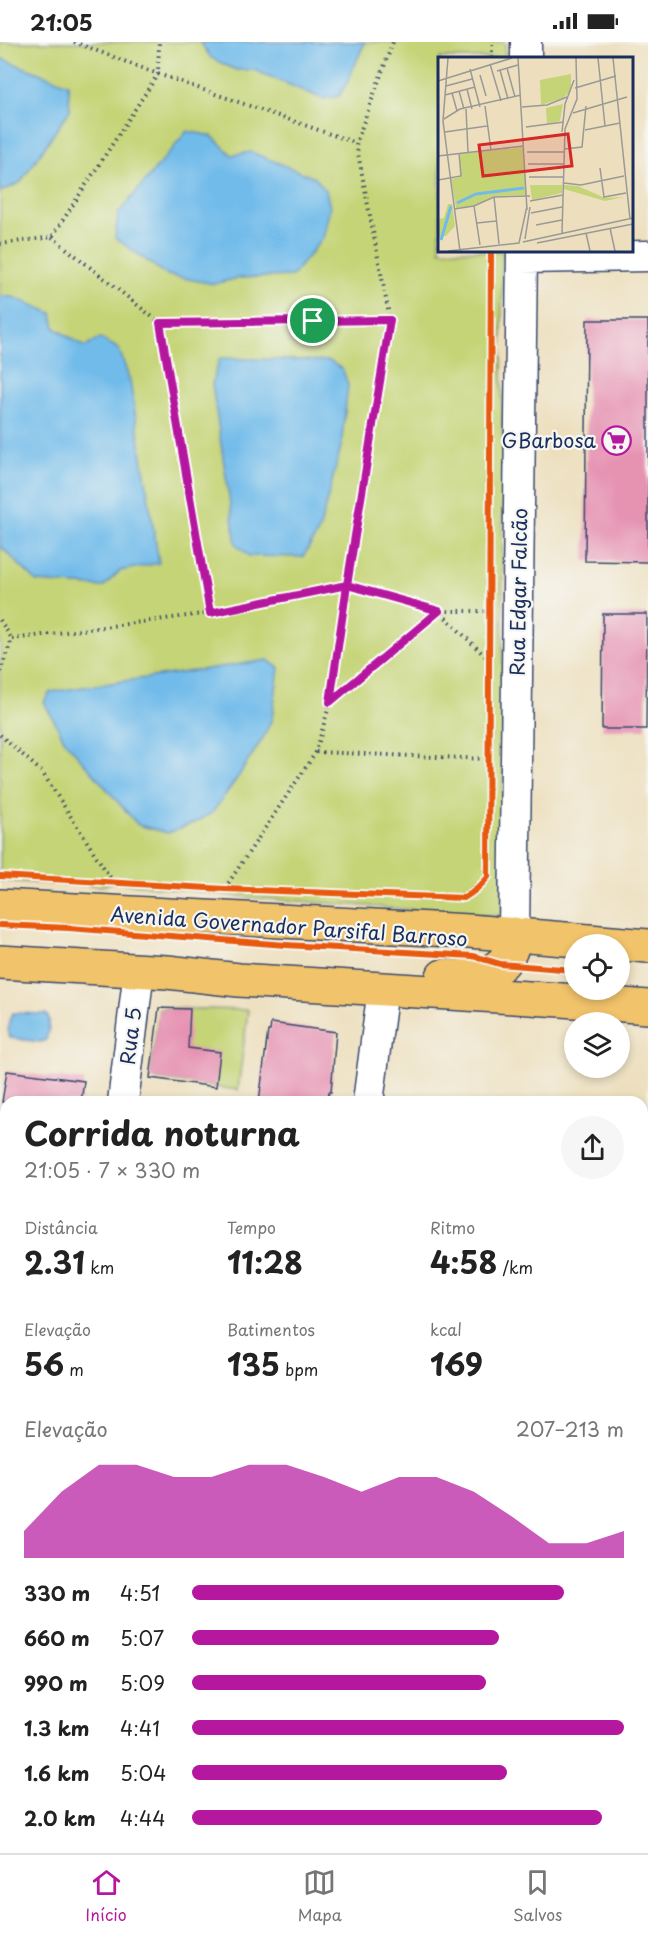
<!DOCTYPE html>
<html lang="pt">
<head>
<meta charset="utf-8">
<style>
  body { margin:0; font-family:"Playpen Sans",sans-serif; background:#f6f6f6; color:#222; height:100vh; display:flex; flex-direction:column; font-size:22px; white-space:nowrap }
  * { box-sizing:border-box; margin:0 }
  p { font-size:20px; color:#767676 }
  .icon { flex:none; width:33px; height:33px; fill:none; stroke:currentColor; stroke-width:2; stroke-linecap:round; stroke-linejoin:round }
  .map { position:relative; flex:1; overflow:hidden }
  .sheet { position:absolute; left:0px; top:1054px; width:648px; height:758px; display:flex; flex-direction:column; background:#fff; border-radius:18px 18px 0 0; box-shadow:0 3px 9px #0003 }
  .sheet>* { flex:none }
  .buttons { position:absolute; left:564px; top:892px; display:grid; gap:12px }
  .buttons a { display:grid; place-items:center; width:66px; height:66px; border-radius:50%; background:#fff; box-shadow:0 3px 9px #0003; font-size:30px }
  .pin { position:absolute; display:grid; place-items:center; width:51px; height:51px; color:#fff; margin:-26px; border:3px solid #fff; border-radius:50%; box-shadow:0 2px 6px #0007 }
  .round { display:grid; place-items:center; flex:none; width:63px; height:63px; border-radius:32px; background:#f6f6f6 }
  .headline { display:flex; align-items:center; justify-content:space-between; height:102px; padding:0 24px }
  h1 { font-size:33px; font-weight:700; line-height:45px }
  .figures { display:grid; grid-template-columns:repeat(3,1fr); gap:9px; height:102px; padding:6px 24px }
  .figures div { display:grid; align-content:center }
  .figures b { font-size:30px; font-weight:700 }
  .figures small { font-size:16px; font-weight:400 }
  .figures p { font-size:16px }
  .chart { height:168px; padding:12px 24px }
  .chart p { display:flex; justify-content:space-between }
  .chart svg { width:100%; height:108px; margin-top:6px; fill:#b5179e; opacity:.7 }
  ul { padding:0 24px; list-style:none; font-size:20px }
  li { display:grid; grid-template-columns:96px 72px 1fr; align-items:center; height:45px }
  li i { height:15px; border-radius:8px; background:#b5179e }
  .status { display:flex; justify-content:space-between; align-items:center; height:42px; padding:0 30px; background:#fff; direction:ltr }
  .status svg { height:16px; fill:currentColor }
  .dock { display:flex; justify-content:space-around; align-items:center; height:84px; border-top:2px solid #e0e0e0; background:#fff; font-size:16px; color:#767676 }
  .dock a { display:grid; justify-items:center; gap:3px }
  .dock .on { color:#b5179e }
  .map>svg:first-child { display:block }
  .green { fill:#c5d476; stroke:#70826a; stroke-width:1.5 }
  .water { fill:#71bbea; stroke:#4675a4; stroke-width:1.5 }
  .building { fill:#e693b2 }
  .lines { fill:none; stroke-linecap:round; stroke-linejoin:round }
  .minor-casing { stroke:#3a496c; stroke-width:33 }
  .primary-casing { stroke:#3a496c; stroke-width:36 }
  .path { stroke:#3a496c; stroke-width:4; stroke-dasharray:1.5 4.5; stroke-linecap:butt }
  .minor { stroke:#fff; stroke-width:30 }
  .primary { stroke:#f1c36a; stroke-width:33 }
  .cycleway-casing { stroke:#f6f6f2; stroke-width:10 }
  .cycleway { stroke:#e8590c; stroke-width:6 }
  .route-casing { stroke:#fff; stroke-width:12 }
  .route { stroke:#b5179e; stroke-width:8 }
  .labels { text-anchor:middle; stroke-width:4.5; stroke-linejoin:round; paint-order:stroke }
  .poi-label { font-size:20px; fill:#1b2f5e; stroke:#f6f6f2; text-anchor:end }
  .street-label { font-size:20px; fill:#1b2f5e; stroke:#f6f6f2 }
  .inset-river { fill:none; stroke:#71bbea; stroke-width:3 }
  .inset-road { fill:none; stroke:#999997; stroke-width:1.5 }
  .view { fill:#d62828; fill-opacity:0.15; stroke:#d62828; stroke-width:3 }
  .inset-edge { fill:none; stroke:#1b2f5e; stroke-width:3 }
</style>
</head>
<body>
<div class="status"><b>21:05</b><svg viewBox="0 0 49 12"><path d="M0 12V9h3v3zM5 12V6h3v6zM10 12V3h3v9zM15 12V0h3v12zM26 1h20v11H26zM47 4h2v5h-2z"/></svg></div>
<div class="map">
<svg width="648" height="1811" viewBox="0 0 648 1811">
  <rect width="100%" height="100%" fill="#f6f6f2"/>
  <filter id="ink" filterUnits="userSpaceOnUse"><feTurbulence type="fractalNoise" baseFrequency=".0167" numOctaves="2"/><feDisplacementMap in="SourceGraphic" scale="12" xChannelSelector="R" yChannelSelector="G"/><feConvolveMatrix kernelMatrix="1 2 1 2 8 2 1 2 1" color-interpolation-filters="sRGB"/></filter>
  <filter id="wash" filterUnits="userSpaceOnUse"><feTurbulence type="fractalNoise" baseFrequency=".008" numOctaves="4" result="noise"/><feDisplacementMap in="SourceGraphic" scale="24" xChannelSelector="R" yChannelSelector="G"/><feGaussianBlur stdDeviation="1.35" result="paint"/><feColorMatrix in="noise" values="0 0 0 0 0 0 0 0 0 0 0 0 0 0 0 0 0 1.4 0 .05"/><feComposite in="paint" operator="in"/></filter>
  <g filter="url(#wash)">
    <rect width="100%" height="100%" fill="#eddfbd"/>
    <path class="green" d="M 0,0 L 505,0 L 505,16 L 440,16 L 440,208 L 502,209 L 503,869 L 497,874 L 247,855 L 113,840 L 103,844 L 0,839 Z
      M 159,966 L 248,968 L 238,1048 L 150,1036 Z
      M 0,1319 L 6,1320 L 6,1362 L 0,1362 Z
      M 0,1368 L 6,1369 L 6,1635 L 0,1634 Z"/>
    <path class="water" d="M 200,0 L 365,0 L 347,41 L 339,54 L 323,57 L 254,28 L 236,28 L 211,16 Z
      M 0,16 L 68,42 L 70,68 L 20,141 L 0,150 Z
      M 187,89 L 212,94 L 232,113 L 251,110 L 316,136 L 326,149 L 330,165 L 323,196 L 292,234 L 239,236 L 214,242 L 167,233 L 115,196 L 118,172 Z
      M 0,254 L 13,255 L 52,271 L 55,286 L 85,305 L 100,296 L 119,307 L 130,339 L 159,521 L 120,529 L 103,545 L 37,540 L 0,504 Z
      M 220,316 L 330,319 L 343,328 L 348,343 L 341,405 L 319,489 L 303,515 L 249,514 L 236,502 L 212,342 Z
      M 268,618 L 279,626 L 272,677 L 263,696 L 238,735 L 212,771 L 194,781 L 168,791 L 138,783 L 65,699 L 44,660 L 50,650 Z
      M 13,971 L 46,972 C 52,977 48,990 46,998 L 41,1000 L 10,996 C 7,990 8,976 13,971 Z"/>
    <g id="blocks">
      <path class="building" d="M 587,278 L 648,278 L 648,520 L 585,519 Z
        M 603,572 L 647,572 L 646,687 L 602,687 Z
        M 159,966 L 190,967 L 188,1006 L 220,1010 L 216,1045 L 150,1036 Z
        M 271,981 L 336,990 L 331,1050 L 329,1050 L 327,1060 L 259,1060 L 268,989 L 270,989 Z
        M 7,1029 L 84,1039 L 81,1060 L 2,1060 Z"/>
    </g>
  </g>
  <g filter="url(#ink)">
    <use href="#blocks" fill-opacity="0" stroke="#3a496c" stroke-width="1.5"/>
    <g class="lines">
      <defs>
        <path id="minor" d="M 526,16 L 526,0
          M 522,216 L 648,214
          M 514,892 L 522,208
          M 123,1060 L 139,928
          M 368,1060 L 383,947
          M 0,1651 L 6,1652
          M 642,1688 L 648,1689
          M 642,1744 L 648,1745
          M 347,1811 L 348,1806"/>
        <path id="primary" d="M 0,864 L 469,889 L 648,904
          M 0,920 L 167,930 L 239,938 L 562,958 L 648,965
          M 443,934 C 466,936 499,935 510,910 C 513,905 513,898 514,892"/>
      </defs>
      <use href="#minor" class="minor-casing"/>
      <use href="#primary" class="primary-casing"/>
      <path class="path" d="M 74,0 L 158,32 L 356,101
        M 492,16 L 492,0
        M 52,195 L 160,281
        M 0,202 L 52,195 L 158,32 L 159,0
        M 490,313 L 491,208
        M 210,571 L 160,281 L 390,278
        M 0,578 L 12,597
        M 12,597 L 210,571 L 347,543 L 390,278 L 356,101 L 393,0
        M 0,630 L 12,597
        M 331,659 L 439,569 L 488,617
        M 0,693 L 42,730 L 113,840
        M 316,710 L 488,717
        M 225,846 L 316,710 L 330,660 L 347,543 L 439,569 L 489,569
        M 416,854 L 464,856 L 475,850 L 486,838"/>
      <use href="#minor" class="minor"/>
      <use href="#primary" class="primary"/>
      <defs>
        <path id="cycleway" d="M 0,834 L 225,847 L 464,856 C 474,850 481,844 488,835 L 491,208
          M 0,883 L 69,886 L 286,903 L 473,914 L 500,922 L 574,928"/>
      </defs>
      <use href="#cycleway" class="cycleway-casing"/>
      <use href="#cycleway" class="cycleway"/>
    </g>
  </g>
  <g class="lines" filter="url(#ink)">
    <defs>
      <path id="route" d="M 313,279 L 160,281 L 210,571 L 347,543 L 330,660 L 439,569 L 347,543 L 390,278 L 313,279"/>
    </defs>
    <use href="#route" class="route-casing"/>
    <use href="#route" class="route"/>
  </g>
  <defs>
    <symbol id="supermarket-ring" viewBox="-11 -11 22 22"><circle r="9.5" fill="#f6f6f2" stroke="#b5179e" stroke-width="1.5"/><path d="M-6-5.5h2.5l.6 2H6L4.5 2H-2.5L-4.4-4H-6ZM-1.5 3.2a1.3 1.3 0 1 0 .1 0ZM3 3.2a1.3 1.3 0 1 0 .1 0Z" fill="#b5179e"/></symbol>
  </defs>
  <g fill-rule="evenodd">
    <use href="#supermarket-ring" x="600" y="382" width="33" height="33"/>
  </g>
  <g class="labels">
    <g class="poi-label">
      <text x="596" y="406">GBarbosa</text>
    </g>
    <g class="street-label">
      <text transform="translate(519 550) rotate(-89)" y="7">Rua Edgar Falcão</text>
      <text transform="translate(289 885) rotate(4)" y="7">Avenida Governador Parsifal Barroso</text>
      <text transform="translate(131 994) rotate(-83)" y="7">Rua 5</text>
    </g>
  </g>
  <g transform="translate(438 15)">
    <rect width="195" height="195" fill="#eddfbd"/>
    <path d="M 133,17 L 133,34 L 125,41 L 103,48 L 102,23 ZM 125,47 L 122,64 L 109,67 L 108,51 ZM 85,90 L 88,138 L 56,139 L 36,149 L 18,151 L 13,122 L 22,120 L 22,97 ZM 92,128 L 124,128 L 124,136 L 94,143 ZM 126,128 L 140,129 L 167,141 L 186,140 L 167,144 L 126,132 ZM 10,147 L 14,147 L 17,169 L 8,179 L 1,180 L 0,162 L 6,161 Z" fill="#c5d476"/>
    <path class="inset-river" d="M 19,146 L 38,137 L 86,131M 3,183 L 13,149"/>
    <path class="inset-road" d="M 10,1 L 5,64 L 22,194M 80,1 L 89,153M 160,1 L 167,69M 175,1 L 192,162M 52,7 L 63,44M 69,11 L 77,40M 32,12 L 42,50M 62,13 L 70,42M 59,14 L 80,8M 42,18 L 48,39M 0,24 L 74,1M 8,29 L 34,22M 137,31 L 178,19M 29,32 L 34,52M 21,34 L 26,52M 14,36 L 19,54M 7,38 L 37,30M 47,49 L 53,93M 84,50 L 109,48 L 129,40M 28,52 L 30,95M 135,56 L 189,40M 6,62 L 22,52 L 83,38M 88,70 L 126,65M 147,73 L 182,66M 7,75 L 49,69M 124,75 L 127,47 L 136,23M 126,92 L 144,90 L 148,49M 89,95 L 126,95M 0,99 L 86,89M 90,107 L 126,107M 162,111 L 166,140 L 188,136M 91,120 L 126,120M 0,123 L 23,119 L 21,96M 126,126 L 143,128 L 186,119M 56,140 L 61,187M 92,144 L 125,138M 36,149 L 42,188M 16,152 L 36,149 L 56,140 L 92,139M 93,156 L 124,150M 39,166 L 58,164M 98,168 L 124,163M 172,171 L 177,194M 124,176 L 127,72 L 139,42 L 138,1M 148,176 L 152,194M 87,182 L 92,150M 85,185 L 195,161M 99,186 L 195,167M 10,194 L 81,186 L 89,149"/>
    <path class="view" d="M 130,77 L 134,109 L 45,119 L 41,88 Z"/>
    <rect width="195" height="195" class="inset-edge"/>
  </g>
</svg>
<div class="buttons">
<a><svg class="icon" aria-label="locate" viewBox="0 0 24 24"><circle cx="12" cy="12" r="6"/><path d="M12 2v4M12 18v4M2 12h4M18 12h4"/></svg></a>
<a><svg class="icon" aria-label="layers" viewBox="0 0 24 24"><path d="M12 4l9 5-9 5-9-5zM3 14l9 5 9-5"/></svg></a>
</div>
<div class="pin" style="left:313px;top:279px;background:#1e9e55"><svg class="icon" aria-label="arrive" viewBox="0 0 24 24"><path d="M6 21V4h12l-3 4 3 4H6"/></svg></div>
<section class="sheet">
<div class="headline"><div><h1>Corrida noturna</h1><p>21:05 · 7 × 330 m</p></div><a class="round"><svg class="icon" aria-label="share" viewBox="0 0 24 24"><path d="M12 15V3M7 8l5-5 5 5M5 13v7h14v-7"/></svg></a></div>
<div class="figures">
<div><p>Distância</p><b>2.31<small> km</small></b></div>
<div><p>Tempo</p><b>11:28</b></div>
<div><p>Ritmo</p><b>4:58<small> /km</small></b></div>
</div>
<div class="figures">
<div><p>Elevação</p><b>56<small> m</small></b></div>
<div><p>Batimentos</p><b>135<small> bpm</small></b></div>
<div><p>kcal</p><b>169</b></div>
</div>
<div class="chart"><p><span>Elevação</span>207–213 m</p>
<svg viewBox="0 0 160 44" preserveAspectRatio="none"><path d="M0 44V33L10 17L20 6L30 6L40 11L50 11L60 6L70 6L80 11L90 17L100 11L110 11L120 17L130 27L140 38L150 38L160 33V44z"/></svg>
</div>
<ul>
<li><b>330 m</b>4:51<i style="width:86%"></i></li>
<li><b>660 m</b>5:07<i style="width:71%"></i></li>
<li><b>990 m</b>5:09<i style="width:68%"></i></li>
<li><b>1.3 km</b>4:41<i style="width:100%"></i></li>
<li><b>1.6 km</b>5:04<i style="width:73%"></i></li>
<li><b>2.0 km</b>4:44<i style="width:95%"></i></li>
</ul>
</section>
</div>
<nav class="dock">
<a class="on"><svg class="icon" aria-label="home" viewBox="0 0 24 24"><path d="M3 11l9-7 9 7M6 9v11h12V9"/></svg>Início</a>
<a><svg class="icon" aria-label="map" viewBox="0 0 24 24"><path d="M3 6l6-2 6 2 6-2v14l-6 2-6-2-6 2zM9 4v14M15 6v14"/></svg>Mapa</a>
<a><svg class="icon" aria-label="saved" viewBox="0 0 24 24"><path d="M7 4h10v16l-5-4-5 4z"/></svg>Salvos</a>
</nav>
</body>
</html>
